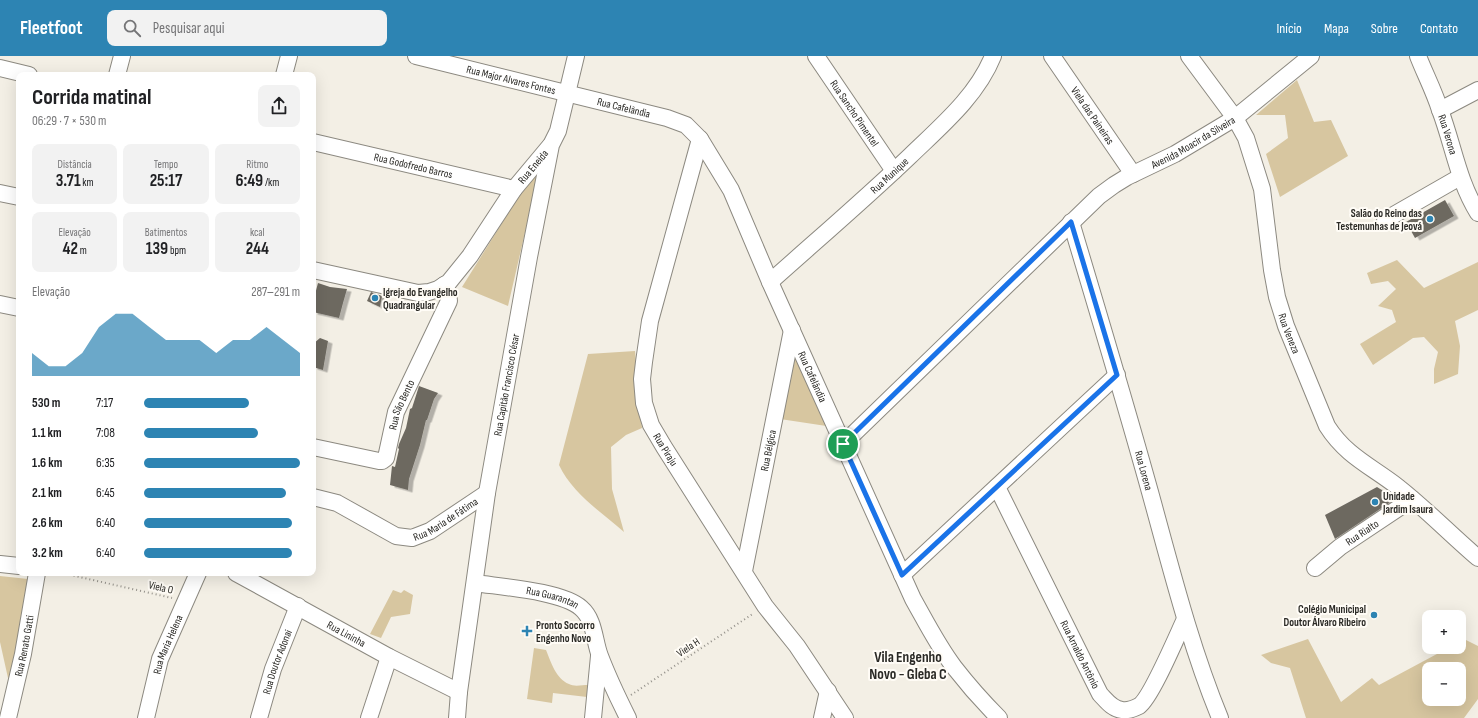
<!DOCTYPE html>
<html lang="pt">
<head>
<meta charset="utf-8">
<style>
  body { margin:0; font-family:"Sofia Sans Condensed",sans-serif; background:#f2f2f2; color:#202124; height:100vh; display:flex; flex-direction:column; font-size:15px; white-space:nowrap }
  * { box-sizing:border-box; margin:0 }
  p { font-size:13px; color:#757577 }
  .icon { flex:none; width:22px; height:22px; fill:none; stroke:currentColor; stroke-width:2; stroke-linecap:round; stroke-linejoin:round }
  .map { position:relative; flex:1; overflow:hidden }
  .panel { position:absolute; left:16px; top:16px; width:300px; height:504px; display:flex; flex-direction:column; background:#fff; border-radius:8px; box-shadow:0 4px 16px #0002 }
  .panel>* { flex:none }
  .buttons { position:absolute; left:1422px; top:554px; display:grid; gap:8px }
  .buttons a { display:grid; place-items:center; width:44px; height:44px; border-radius:8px; background:#fff; box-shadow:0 4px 16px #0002; font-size:20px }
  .pin { position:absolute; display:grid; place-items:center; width:34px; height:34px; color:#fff; margin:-17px; border:2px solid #fff; border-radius:50%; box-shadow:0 1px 4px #0007 }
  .round { display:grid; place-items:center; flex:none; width:42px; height:42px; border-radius:8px; background:#f2f2f2 }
  .summary { display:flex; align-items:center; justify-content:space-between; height:68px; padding:0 16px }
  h1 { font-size:22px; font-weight:700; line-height:30px }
  .figures { display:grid; grid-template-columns:repeat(3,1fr); gap:6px; height:68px; padding:4px 16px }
  .figures div { display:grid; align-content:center; border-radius:8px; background:#f2f2f2; text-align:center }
  .figures b { font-size:17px; font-weight:700 }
  .figures small { font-size:11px; font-weight:400 }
  .figures p { font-size:11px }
  .chart { height:112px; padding:8px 16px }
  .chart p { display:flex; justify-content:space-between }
  .chart svg { width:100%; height:72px; margin-top:4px; fill:#2d84b3; opacity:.7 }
  ul { padding:0 16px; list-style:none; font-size:13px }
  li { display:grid; grid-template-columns:64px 48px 1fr; align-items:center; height:30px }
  li i { height:10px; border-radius:5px; background:#2d84b3 }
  header { display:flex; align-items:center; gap:24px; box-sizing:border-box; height:56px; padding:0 20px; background:#2d84b3; color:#fff }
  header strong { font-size:19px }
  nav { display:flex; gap:22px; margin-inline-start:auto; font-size:14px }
  .search { width:280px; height:36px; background:#f2f2f2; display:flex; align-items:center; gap:10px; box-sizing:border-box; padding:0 14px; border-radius:8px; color:#757577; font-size:15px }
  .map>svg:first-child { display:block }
  .green { fill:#d7c6a0; fill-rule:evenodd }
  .building { fill:#6d6961; filter:url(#shadow) }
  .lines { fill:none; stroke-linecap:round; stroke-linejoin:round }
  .minor-casing { stroke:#8c8980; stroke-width:18 }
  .path { stroke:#95928b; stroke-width:2; stroke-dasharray:1 3; stroke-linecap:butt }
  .minor { stroke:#fff; stroke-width:16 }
  .route-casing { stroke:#fff; stroke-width:8 }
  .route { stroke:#1a73e8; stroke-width:5 }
  .poi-dot { fill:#2d84b3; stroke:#fffcf6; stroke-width:1.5 }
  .labels { text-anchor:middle; stroke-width:4; stroke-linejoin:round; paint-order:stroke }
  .street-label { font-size:11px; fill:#2b2a26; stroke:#fffcf6 }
  .poi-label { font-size:11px; font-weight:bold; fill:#2b2a26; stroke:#fffcf6; text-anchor:start }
  .district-label { font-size:15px; font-weight:bold; fill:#2b2a26; stroke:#fffcf6 }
</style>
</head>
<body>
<header>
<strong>Fleetfoot</strong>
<div class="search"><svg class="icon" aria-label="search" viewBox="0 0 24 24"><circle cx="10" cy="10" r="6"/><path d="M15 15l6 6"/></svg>Pesquisar aqui</div>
<nav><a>Início</a><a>Mapa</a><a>Sobre</a><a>Contato</a></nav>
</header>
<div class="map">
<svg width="1478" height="662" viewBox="0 0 1478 662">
  <defs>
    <filter id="shadow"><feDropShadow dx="4.5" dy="2.5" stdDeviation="0" flood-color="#0004"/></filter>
  </defs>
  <rect width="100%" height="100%" fill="#f3efe5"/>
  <path class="green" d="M 1297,24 L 1314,66 L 1331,64 L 1348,100 L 1280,141 L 1266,98 L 1288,82 L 1285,59 L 1256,59 Z
    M 542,103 L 508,250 L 462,231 Z
    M 1397,204 L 1424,232 L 1478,206 L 1478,254 L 1455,265 L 1460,290 L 1458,318 L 1434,328 L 1434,313 L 1438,296 L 1424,281 L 1413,282 L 1373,309 L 1360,288 L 1396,266 L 1392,254 L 1378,250 L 1396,233 L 1388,225 L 1371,228 L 1367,217 Z
    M 792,281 L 833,371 L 780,363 Z
    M 635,295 L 642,372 L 626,379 L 611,391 L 612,433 L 624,476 C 601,456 572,437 559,409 L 588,298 Z
    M 0,520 L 28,523 L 14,619 L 8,622 L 0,586 Z
    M 393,534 L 401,537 L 404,534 L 413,539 L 410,558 L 391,561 L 381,582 L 370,578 Z
    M 1308,583 L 1341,646 L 1372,622 L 1379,629 L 1450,591 L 1459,591 L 1459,586 L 1464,583 L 1478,590 L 1478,643 L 1464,662 L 1306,662 L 1290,612 L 1271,607 L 1261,599 ZM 1429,613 L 1459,613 L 1459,643 L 1429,643 Z
    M 534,592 L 546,594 C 551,606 556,623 569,628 C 574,631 582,629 588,629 L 587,641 L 553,637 L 552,647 L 527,643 Z"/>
  <path class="building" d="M 1445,144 L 1454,160 L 1415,182 L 1406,166 Z
    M 318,227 L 330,231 L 347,233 L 343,247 L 339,262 L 313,256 L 313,246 Z
    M 371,236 L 382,240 L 380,251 L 367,245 Z
    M 320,282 L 328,285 L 323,314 L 313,311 L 313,288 Z
    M 419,330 L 438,337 L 434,343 L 427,364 L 426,364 L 420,389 L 409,423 L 408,434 L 390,429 L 392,410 L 395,411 L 399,393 L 398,392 L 399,388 L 406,372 L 410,353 L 412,352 Z
    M 1377,431 L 1385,436 L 1389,447 L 1335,483 L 1325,459 Z"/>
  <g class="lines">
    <defs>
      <g id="minor">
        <path id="s1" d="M 416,0 L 667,62 L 686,69 L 700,83 L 731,134 L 770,226 L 913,543 C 926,566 938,590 954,611 C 968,629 983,646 999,662"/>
        <path id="s2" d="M 816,0 L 894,115"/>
        <path id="s3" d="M 1052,0 L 1133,118"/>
        <path id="s4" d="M 1189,0 L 1235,62 L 1246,82 L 1262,133 L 1272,214 L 1277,241 L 1286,270 L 1327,370 C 1346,400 1371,410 1398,431 C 1426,453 1451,479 1478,502"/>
        <path id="s5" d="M 1418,0 C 1425,18 1434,35 1440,54 C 1453,88 1458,125 1478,157"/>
        <path d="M 0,12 L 29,19"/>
        <path d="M 117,19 L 122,0"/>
        <path d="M 284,19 L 289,0"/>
        <path d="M 1440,54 L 1478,34"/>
        <path id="s6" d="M 700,83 L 650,265 L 644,306 L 642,323 L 644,347 L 651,369 L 664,391 L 765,550 L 797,590 L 845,662"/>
        <path id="s7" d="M 313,86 L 514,133"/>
        <path d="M 0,137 L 19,141"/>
        <path d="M 1385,164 L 1460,121"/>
        <path id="s8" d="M 1071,166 C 1098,256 1125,346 1150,436 C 1171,512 1190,589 1220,662"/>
        <path id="s9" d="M 313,214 L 418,237 L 429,236 L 438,233 L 449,226 L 470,200 L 514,133 L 550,90"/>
        <path id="s10" d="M 770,226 C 817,184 865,143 910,100 C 941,70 977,40 993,0"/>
        <path d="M 0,248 L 19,252"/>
        <path id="s11" d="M 843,388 L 1099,140 L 1114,129 L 1127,121 L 1175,98 L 1235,62 L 1311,0"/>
        <path id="s12" d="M 313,391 L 379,405 L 382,405 L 386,402 L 396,356 L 449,245 L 448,236 L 444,229"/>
        <path id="s13" d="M 997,431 L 1100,638 C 1106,644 1112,653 1122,654 C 1127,655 1135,652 1139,650 C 1151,642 1177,580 1185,563"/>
        <path id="s14" d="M 313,441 L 337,447 L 396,480 L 412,482 L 430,475 L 487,437"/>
        <path d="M 0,508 L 19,510"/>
        <path id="s15" d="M 1315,512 L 1340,491 L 1412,443"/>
        <path id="s16" d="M 744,515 L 792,274"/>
        <path id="s17" d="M 236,517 L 389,601 L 459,636"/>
        <path d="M 902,519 L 1117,319"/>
        <path id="s18" d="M 475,527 C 501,531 562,535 581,552 C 595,564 594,585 600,600 C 608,621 618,642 628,662"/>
        <path id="s19" d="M 8,662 L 23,598 L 37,517"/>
        <path id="s20" d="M 146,662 L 160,603 L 198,517"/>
        <path id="s21" d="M 259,662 L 273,613 L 298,550"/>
        <path d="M 369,662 L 389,601"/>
        <path id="s22" d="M 457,662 L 459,636 L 487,437 L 529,201 L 551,89 L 558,75 L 576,0"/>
        <path d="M 593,662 L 599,600"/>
        <path d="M 822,662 L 828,635"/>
      </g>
    </defs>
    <use href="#minor" class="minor-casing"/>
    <path class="path" d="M 62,517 L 172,542
      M 631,639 L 754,557"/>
    <use href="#minor" class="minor"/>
  </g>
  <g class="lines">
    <defs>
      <path id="route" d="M 1071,166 L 1117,319 L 902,519 L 843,388 Z"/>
    </defs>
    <use href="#route" class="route-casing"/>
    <use href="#route" class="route"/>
  </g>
  <g class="poi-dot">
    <circle cx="1430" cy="163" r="4"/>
    <circle cx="375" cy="242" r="4"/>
    <circle cx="1375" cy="446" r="4"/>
    <circle cx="1374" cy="559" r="4"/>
    <path d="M525 569h4v4h4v4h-4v4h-4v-4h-4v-4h4z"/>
  </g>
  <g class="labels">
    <g class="street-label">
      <text dy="4" stroke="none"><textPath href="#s1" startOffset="98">Rua Major Alvares Fontes</textPath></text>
      <text dy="4" stroke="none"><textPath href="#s1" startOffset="214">Rua Cafelândia</textPath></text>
      <text dy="4" stroke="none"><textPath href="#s2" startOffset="69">Rua Sancho Pimentel</textPath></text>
      <text dy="4" stroke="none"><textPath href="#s3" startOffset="72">Viela das Paineiras</textPath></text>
      <text dy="4" stroke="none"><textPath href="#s5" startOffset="84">Rua Verona</textPath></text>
      <text dy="4" stroke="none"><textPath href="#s11" startOffset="465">Avenida Moacir da Silveira</textPath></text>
      <text dy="4" stroke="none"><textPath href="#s7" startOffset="103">Rua Godofredo Barros</textPath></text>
      <text dy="4" stroke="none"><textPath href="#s9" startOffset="284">Rua Eneida</textPath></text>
      <text dy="4" stroke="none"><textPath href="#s10" startOffset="160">Rua Munique</textPath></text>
      <text dy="4" stroke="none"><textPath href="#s4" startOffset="301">Rua Veneza</textPath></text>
      <text dy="4" stroke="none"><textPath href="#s1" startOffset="562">Rua Cafelândia</textPath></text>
      <text dy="4" stroke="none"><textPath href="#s22" startOffset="337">Rua Capitão Francisco César</textPath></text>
      <text dy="4" stroke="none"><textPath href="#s12" startOffset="131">Rua São Bento</textPath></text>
      <text dy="4" stroke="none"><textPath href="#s6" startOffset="323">Rua Piraju</textPath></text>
      <text dy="4" stroke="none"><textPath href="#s16" startOffset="123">Rua Bélgica</textPath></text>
      <text dy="4" stroke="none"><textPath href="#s8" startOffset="259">Rua Lorena</textPath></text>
      <text dy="4" stroke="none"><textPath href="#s14" startOffset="147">Rua Maria de Fátima</textPath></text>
      <text dy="4" stroke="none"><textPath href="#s15" startOffset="59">Rua Rialto</textPath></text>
      <text transform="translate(161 531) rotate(13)" y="4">Viela O</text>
      <text dy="4" stroke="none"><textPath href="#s18" startOffset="79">Rua Guarantan</textPath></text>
      <text dy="4" stroke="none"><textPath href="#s17" startOffset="126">Rua Lininha</textPath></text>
      <text dy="4" stroke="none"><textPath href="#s20" startOffset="77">Rua Maria Helena</textPath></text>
      <text dy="4" stroke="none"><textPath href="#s19" startOffset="74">Rua Renato Gatti</textPath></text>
      <text transform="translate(688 591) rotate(-34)" y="4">Viela H</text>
      <text dy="4" stroke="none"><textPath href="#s13" startOffset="187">Rua Arnaldo Antônio</textPath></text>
      <text dy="4" stroke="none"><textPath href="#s21" startOffset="59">Rua Doutor Adonai</textPath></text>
    </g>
    <g class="poi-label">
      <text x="1422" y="161" text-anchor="end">Salão do Reino das<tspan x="1422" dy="13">Testemunhas de Jeová</tspan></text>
      <text x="383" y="240">Igreja do Evangelho<tspan x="383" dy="13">Quadrangular</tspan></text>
      <text x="1383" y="444">Unidade<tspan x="1383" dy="13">Jardim Isaura</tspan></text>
      <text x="1366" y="557" text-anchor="end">Colégio Municipal<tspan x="1366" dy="13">Doutor Álvaro Ribeiro</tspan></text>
      <text x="536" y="573">Pronto Socorro<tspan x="536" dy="13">Engenho Novo</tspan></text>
    </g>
    <g class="district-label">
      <text x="908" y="606">Vila Engenho<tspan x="908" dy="17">Novo - Gleba C</tspan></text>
    </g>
  </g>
</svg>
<div class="buttons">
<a>+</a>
<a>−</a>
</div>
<div class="pin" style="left:843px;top:388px;background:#1e9e55"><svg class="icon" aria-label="arrive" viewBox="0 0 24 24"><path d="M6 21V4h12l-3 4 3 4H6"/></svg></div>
<section class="panel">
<div class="summary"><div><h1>Corrida matinal</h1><p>06:29 · 7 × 530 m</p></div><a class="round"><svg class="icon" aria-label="share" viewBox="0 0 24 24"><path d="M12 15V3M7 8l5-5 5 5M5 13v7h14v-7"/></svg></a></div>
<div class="figures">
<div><p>Distância</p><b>3.71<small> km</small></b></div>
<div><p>Tempo</p><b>25:17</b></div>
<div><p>Ritmo</p><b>6:49<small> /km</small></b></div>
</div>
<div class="figures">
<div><p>Elevação</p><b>42<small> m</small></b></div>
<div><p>Batimentos</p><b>139<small> bpm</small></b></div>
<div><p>kcal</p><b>244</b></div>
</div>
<div class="chart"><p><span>Elevação</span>287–291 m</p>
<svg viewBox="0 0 160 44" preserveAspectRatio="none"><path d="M0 44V30L10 38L20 38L30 30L40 14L50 6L60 6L70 14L80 22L90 22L100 22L110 30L120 22L130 22L140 14L150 22L160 30V44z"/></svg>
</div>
<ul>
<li><b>530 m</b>7:17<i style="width:67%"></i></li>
<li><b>1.1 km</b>7:08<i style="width:73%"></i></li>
<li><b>1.6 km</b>6:35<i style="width:100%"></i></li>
<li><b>2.1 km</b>6:45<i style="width:91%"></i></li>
<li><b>2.6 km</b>6:40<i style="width:95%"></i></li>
<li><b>3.2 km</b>6:40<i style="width:95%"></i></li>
</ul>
</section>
</div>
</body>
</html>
